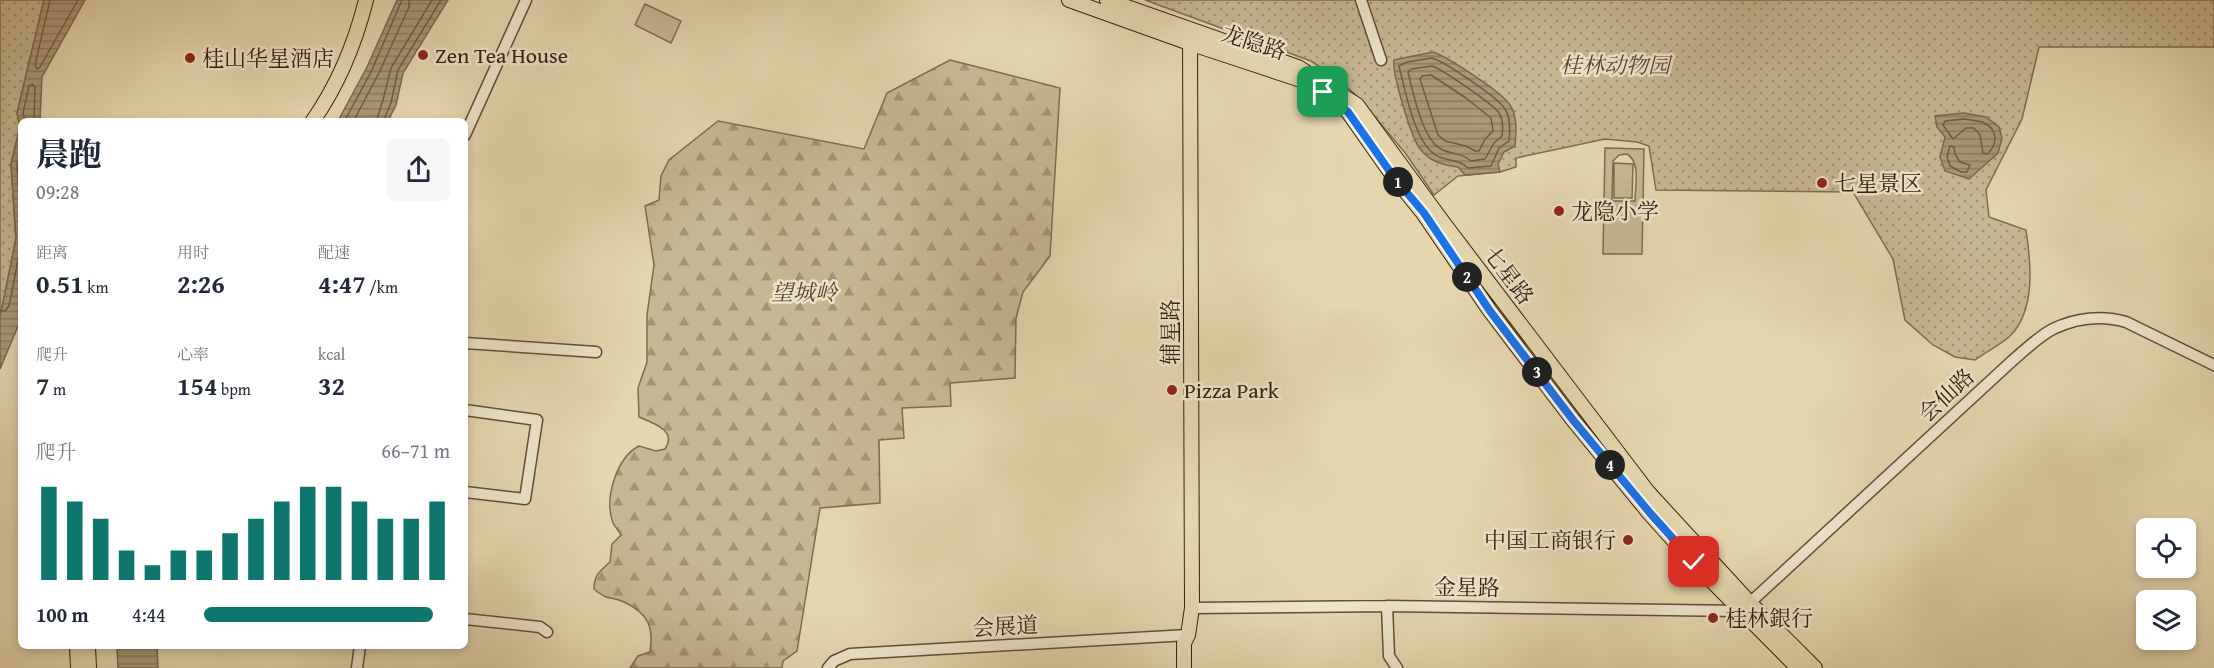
<!DOCTYPE html>
<html lang="zh">
<head>
<meta charset="utf-8">
<style>
  body { margin:0; font-family:"Gentium Book Plus","Noto Serif SC",serif; background:#f6f6f7; color:#1f2937; height:100vh; display:flex; flex-direction:column; font-size:22px; white-space:nowrap }
  * { box-sizing:border-box; margin:0 }
  p { font-size:20px; color:#747a83 }
  .icon { flex:none; width:33px; height:33px; fill:none; stroke:currentColor; stroke-width:2; stroke-linecap:round; stroke-linejoin:round }
  .map { position:relative; flex:1; overflow:hidden }
  .drawer { position:absolute; left:18px; top:118px; width:450px; height:531px; display:flex; flex-direction:column; background:#fff; border-radius:9px; box-shadow:0 3px 9px #0003 }
  .drawer>* { flex:none }
  .tools { position:absolute; left:2136px; top:518px; display:grid; gap:12px }
  .tools a { display:grid; place-items:center; width:60px; height:60px; border-radius:9px; background:#fff; box-shadow:0 3px 9px #0003; font-size:30px }
  .pin { position:absolute; display:grid; place-items:center; width:51px; height:51px; color:#fff; margin:-26px; border-radius:12px; box-shadow:0 3px 9px #0006 }
  .km { position:absolute; width:30px; height:30px; margin:-15px; border-radius:50%; background:#222; color:#fff; font-size:16px; line-height:30px; text-align:center }
  .round { display:grid; place-items:center; flex:none; width:63px; height:63px; border-radius:9px; background:#f6f6f7 }
  .summary { display:flex; align-items:center; justify-content:space-between; height:102px; padding:0 18px }
  h1 { font-size:33px; font-weight:700; line-height:45px }
  .figures { display:grid; grid-template-columns:repeat(3,1fr); gap:9px; height:102px; padding:6px 18px }
  .figures div { display:grid; align-content:center }
  .figures b { font-size:26px; font-weight:700 }
  .figures small { font-size:16px; font-weight:400 }
  .figures p { font-size:16px }
  .chart { height:168px; padding:12px 18px }
  .chart p { display:flex; justify-content:space-between }
  .chart svg { width:100%; height:108px; margin-top:6px; stroke:#0f766e; stroke-width:6 }
  ul { padding:0 18px; list-style:none; font-size:20px }
  li { display:grid; grid-template-columns:96px 72px 1fr; align-items:center; height:45px }
  li i { height:15px; border-radius:8px; background:#0f766e }
  .map>svg:first-child { display:block }
  .grass { fill:#c7b792; stroke:#7e6c4e; stroke-width:1.5; fill-rule:evenodd }
  .forest { fill:url(#forest-firs); stroke:#7e6c4e; stroke-width:1.5 }
  .park { fill:url(#park-dots); stroke:#7e6c4e; stroke-width:1.5 }
  .water { fill:url(#water-rules); stroke:#7c684c; stroke-width:1.5 }
  .lines { fill:none; stroke-linecap:round; stroke-linejoin:round }
  .shore { stroke:#705c41; stroke-width:1.5 }
  .minor-casing { stroke:#624e34; stroke-width:13 }
  .major-casing { stroke:#36200b; stroke-width:16 }
  .minor { stroke:#eee4ca; stroke-width:10 }
  .major { stroke:#e5d6ae; stroke-width:14 }
  .route-casing { stroke:#fff; stroke-width:12 }
  .route { stroke:#1a73e8; stroke-width:8 }
  .poi-dot { fill:#8f2418; stroke:#eee4ca; stroke-width:2 }
  .labels { text-anchor:middle; stroke-width:5; stroke-linejoin:round; paint-order:stroke }
  .street-label { font-size:22px; fill:#36200b; stroke:#eee4ca }
  .poi-label { font-size:22px; fill:#36200b; stroke:#eee4ca; text-anchor:start }
  .park-label { font-size:22px; font-style:italic; fill:#5a462d; stroke:#eee4ca }
</style>
</head>
<body>
<div class="map">
<svg width="2214" height="668" viewBox="0 0 2214 668">
  <defs>
    <pattern id="forest-firs" width="22" height="20" patternUnits="userSpaceOnUse" patternTransform="scale(1.5)"><rect width="22" height="20" fill="#c7b792"/><path d="M5 1l3.5 6h-7zM16 11l3.5 6h-7z" fill="#a29475"/></pattern>
    <pattern id="park-dots" width="8" height="8" patternUnits="userSpaceOnUse" patternTransform="scale(1.5)"><rect width="8" height="8" fill="#c7b792"/><path d="M2 2h.1M6 6h.1" fill="none" stroke="#a29475" stroke-width="1.8" stroke-linecap="round"/></pattern>
    <pattern id="water-rules" width="6" height="5" patternUnits="userSpaceOnUse" patternTransform="scale(1.5)"><rect width="6" height="5" fill="#aa9877"/><path d="M0 2.5h6" fill="none" stroke="#8b7c60"/></pattern>
  </defs>
  <rect width="100%" height="100%" fill="#e5d6ae"/>
  <filter id="stains"><feTurbulence type="fractalNoise" baseFrequency=".00333" numOctaves="4"/><feColorMatrix values="0 0 0 0 .2 0 0 0 0 .09 0 0 0 0 .02 0 0 0 .5 -.17"/></filter>
  <radialGradient id="worn" r=".72"><stop offset=".6" stop-color="#630" stop-opacity="0"/><stop offset="1" stop-color="#630" stop-opacity=".3"/></radialGradient>
  <path class="grass" d="M 645,4 L 681,21 L 671,43 L 635,25 Z
    M 1605,148 L 1644,149 L 1642,254 L 1603,254 ZM 1627,154 C 1641,162 1635,186 1635,201 L 1612,201 L 1613,161 L 1619,155 Z
    M 1614,163 L 1633,164 L 1632,198 L 1614,198 Z"/>
  <path class="forest" d="M 950,60 L 1060,88 L 1050,256 L 1023,292 L 1016,318 L 1015,378 L 950,383 L 951,406 L 902,408 L 904,438 L 879,440 L 880,503 L 820,508 L 797,651 L 783,661 L 782,668 L 630,668 L 638,656 L 650,652 C 654,627 648,613 624,602 C 610,595 609,602 594,589 C 594,575 600,571 610,562 L 612,544 L 621,535 C 619,531 615,527 613,523 C 604,499 616,458 639,446 L 656,451 L 665,449 C 678,430 652,423 639,417 L 638,388 L 647,362 L 647,315 L 654,265 L 645,206 L 659,200 L 661,176 L 669,160 L 718,121 L 864,149 L 887,93 Z"/>
  <path class="park" d="M 0,0 L 44,0 L 17,113 L 20,127 L 11,164 L 16,239 L 0,317 Z
    M 1145,0 L 2214,0 L 2214,47 L 2039,47 L 2022,119 L 1986,190 L 1989,217 L 2026,230 C 2031,263 2036,310 2010,336 C 2000,345 1986,352 1975,360 L 1955,357 L 1933,345 L 1905,320 L 1893,259 L 1853,192 L 1656,190 L 1649,146 L 1637,142 L 1605,139 L 1516,158 L 1516,167 L 1500,172 L 1458,176 L 1434,195 L 1406,154 L 1359,98 L 1337,78 L 1311,61 Z"/>
  <path class="water" d="M 44,0 L 85,0 L 42,77 L 40,121 L 21,122 L 21,319 L 0,369 L 0,317 L 16,239 L 11,164 L 20,127 L 17,113 Z
    M 397,0 L 448,0 L 403,73 L 396,105 L 388,121 L 338,121 L 367,67 Z
    M 1433,52 C 1448,57 1503,93 1510,105 C 1518,117 1516,133 1515,146 L 1504,152 L 1498,164 L 1500,172 L 1465,175 L 1458,167 C 1443,165 1431,162 1421,150 C 1411,139 1392,73 1394,60 Z
    M 1964,113 L 1986,117 L 1999,127 L 2002,138 L 1998,153 L 1969,179 L 1945,171 L 1940,157 L 1945,137 L 1937,127 L 1935,116 Z
    M 117,647 L 157,647 L 158,668 L 118,668 Z"/>
  <g class="lines">
    <path class="shore" d="M 50,0 L 35,65 L 37,69 L 40,67 L 78,0
      M 1432,58 C 1445,62 1499,98 1505,109 C 1511,118 1510,131 1509,141 L 1499,148 L 1491,166 L 1468,168 C 1456,157 1446,163 1434,154 C 1414,139 1405,90 1399,66 L 1407,62 Z
      M 1432,66 C 1443,70 1493,104 1499,113 C 1503,119 1503,129 1502,136 L 1494,143 L 1485,159 L 1471,161 C 1462,152 1451,155 1441,149 C 1422,139 1413,92 1408,72 L 1411,69 Z
      M 1431,75 L 1466,98 L 1491,118 L 1493,131 L 1485,139 L 1479,151 L 1475,151 L 1466,146 L 1445,141 L 1438,135 L 1420,79 L 1422,76 Z
      M 1964,119 C 1970,120 1978,120 1984,123 C 1998,129 1998,145 1987,154 L 1983,153 L 1980,135 L 1974,128 L 1966,128 L 1953,139 L 1943,125 L 1945,121 Z
      M 25,122 L 23,113 L 29,86 L 32,84 L 35,87 L 34,122
      M 344,122 L 372,70 L 402,0
      M 353,122 L 379,73 L 409,7 L 409,0
      M 376,122 L 383,100 L 391,68 L 432,0
      M 383,122 L 391,103 L 398,70 L 441,0
      M 1950,146 L 1954,147 L 1955,154 L 1960,162 L 1970,165 L 1967,172 L 1961,172 L 1950,166 L 1947,157 Z
      M 21,148 L 17,165 L 21,228
      M 0,311 L 5,311 L 9,306 L 21,245"/>
    <defs>
      <path id="minor" d="M 1361,0 L 1381,60
        M 465,135 L 526,0
        M 465,343 L 596,352
        M 465,410 L 537,420 L 525,499 L 465,492
        M 1387,606 L 1389,656 L 1397,668
        M 1192,608 L 1387,606 L 1741,611 L 2012,361 C 2025,350 2039,336 2053,329 C 2076,318 2102,315 2126,322 L 2214,365
        M 465,619 L 540,627 L 547,632
        M 357,668 L 360,646
        M 828,668 L 834,661 L 850,654 L 1188,635"/>
      <path id="major" d="M 1069,0 L 1189,43 L 1301,80 L 1323,92 L 1348,112 L 1393,176 L 1423,213 L 1490,311 L 1573,420 L 1649,513 L 1693,562 L 1798,668
        M 1107,0 L 1298,67 L 1357,105 L 1442,221 L 1648,492 L 1750,603 L 1815,668
        M 312,122 C 338,85 355,44 366,0
        M 77,646 L 78,668
        M 88,646 L 89,668
        M 1184,668 L 1184,643 L 1188,635 L 1192,608 L 1190,37"/>
    </defs>
    <use href="#minor" class="minor-casing"/>
    <use href="#major" class="major-casing"/>
    <use href="#minor" class="minor"/>
    <use href="#major" class="major"/>
  </g>
  <g class="lines">
    <defs>
      <path id="route" d="M 1323,92 L 1348,112 L 1393,176 L 1424,213 L 1490,311 L 1573,420 L 1650,513 L 1694,562"/>
    </defs>
    <use href="#route" class="route-casing"/>
    <use href="#route" class="route"/>
  </g>
  <g class="poi-dot">
    <circle cx="423" cy="55" r="6"/>
    <circle cx="190" cy="58" r="6"/>
    <circle cx="1822" cy="183" r="6"/>
    <circle cx="1559" cy="211" r="6"/>
    <circle cx="1172" cy="390" r="6"/>
    <circle cx="1628" cy="540" r="6"/>
    <circle cx="1713" cy="618" r="6"/>
  </g>
  <g class="labels">
    <g class="street-label">
      <text transform="translate(1254 42) rotate(18)" y="8">龙隐路</text>
      <text transform="translate(1509 275) rotate(53)" y="8">七星路</text>
      <text transform="translate(1170 332) rotate(-90)" y="8">辅星路</text>
      <text transform="translate(1946 395) rotate(-43)" y="8">会仙路</text>
      <text transform="translate(1467 587) rotate(1)" y="8">金星路</text>
      <text transform="translate(1005 626) rotate(-3)" y="8">会展道</text>
    </g>
    <g class="poi-label">
      <text x="435" y="63">Zen Tea House</text>
      <text x="202" y="66">桂山华星酒店</text>
      <text x="1834" y="191">七星景区</text>
      <text x="1571" y="219">龙隐小学</text>
      <text x="1184" y="398">Pizza Park</text>
      <text x="1616" y="548" text-anchor="end">中国工商银行</text>
      <text x="1725" y="626">桂林銀行</text>
    </g>
    <g class="park-label">
      <text x="1615" y="73">桂林动物园</text>
      <text x="804" y="300">望城岭</text>
    </g>
  </g>
  <rect width="100%" height="100%" filter="url(#stains)"/>
  <rect width="100%" height="100%" fill="url(#worn)"/>
</svg>
<div class="tools">
<a><svg class="icon" aria-label="locate" viewBox="0 0 24 24"><circle cx="12" cy="12" r="6"/><path d="M12 2v4M12 18v4M2 12h4M18 12h4"/></svg></a>
<a><svg class="icon" aria-label="layers" viewBox="0 0 24 24"><path d="M12 4l9 5-9 5-9-5zM3 14l9 5 9-5"/></svg></a>
</div>
<div class="pin" style="left:1323px;top:92px;background:#1e9e55"><svg class="icon" aria-label="arrive" viewBox="0 0 24 24"><path d="M6 21V4h12l-3 4 3 4H6"/></svg></div>
<div class="pin" style="left:1694px;top:562px;background:#d93025"><svg class="icon" aria-label="check" viewBox="0 0 24 24"><path d="M5 12l5 5 9-10"/></svg></div>
<b class="km" style="left:1398px;top:182px">1</b>
<b class="km" style="left:1467px;top:277px">2</b>
<b class="km" style="left:1537px;top:372px">3</b>
<b class="km" style="left:1610px;top:465px">4</b>
<section class="drawer">
<div class="summary"><div><h1>晨跑</h1><p>09:28</p></div><a class="round"><svg class="icon" aria-label="share" viewBox="0 0 24 24"><path d="M12 15V3M7 8l5-5 5 5M5 13v7h14v-7"/></svg></a></div>
<div class="figures">
<div><p>距离</p><b>0.51<small> km</small></b></div>
<div><p>用时</p><b>2:26</b></div>
<div><p>配速</p><b>4:47<small> /km</small></b></div>
</div>
<div class="figures">
<div><p>爬升</p><b>7<small> m</small></b></div>
<div><p>心率</p><b>154<small> bpm</small></b></div>
<div><p>kcal</p><b>32</b></div>
</div>
<div class="chart"><p><span>爬升</span>66–71 m</p>
<svg viewBox="0 0 160 44" preserveAspectRatio="none"><path d="M5 44V6M15 44V12M25 44V19M35 44V32M45 44V38M55 44V32M65 44V32M75 44V25M85 44V19M95 44V12M105 44V6M115 44V6M125 44V12M135 44V19M145 44V19M155 44V12"/></svg>
</div>
<ul>
<li><b>100 m</b>4:44<i style="width:93%"></i></li>
</ul>
</section>
</div>
</body>
</html>
